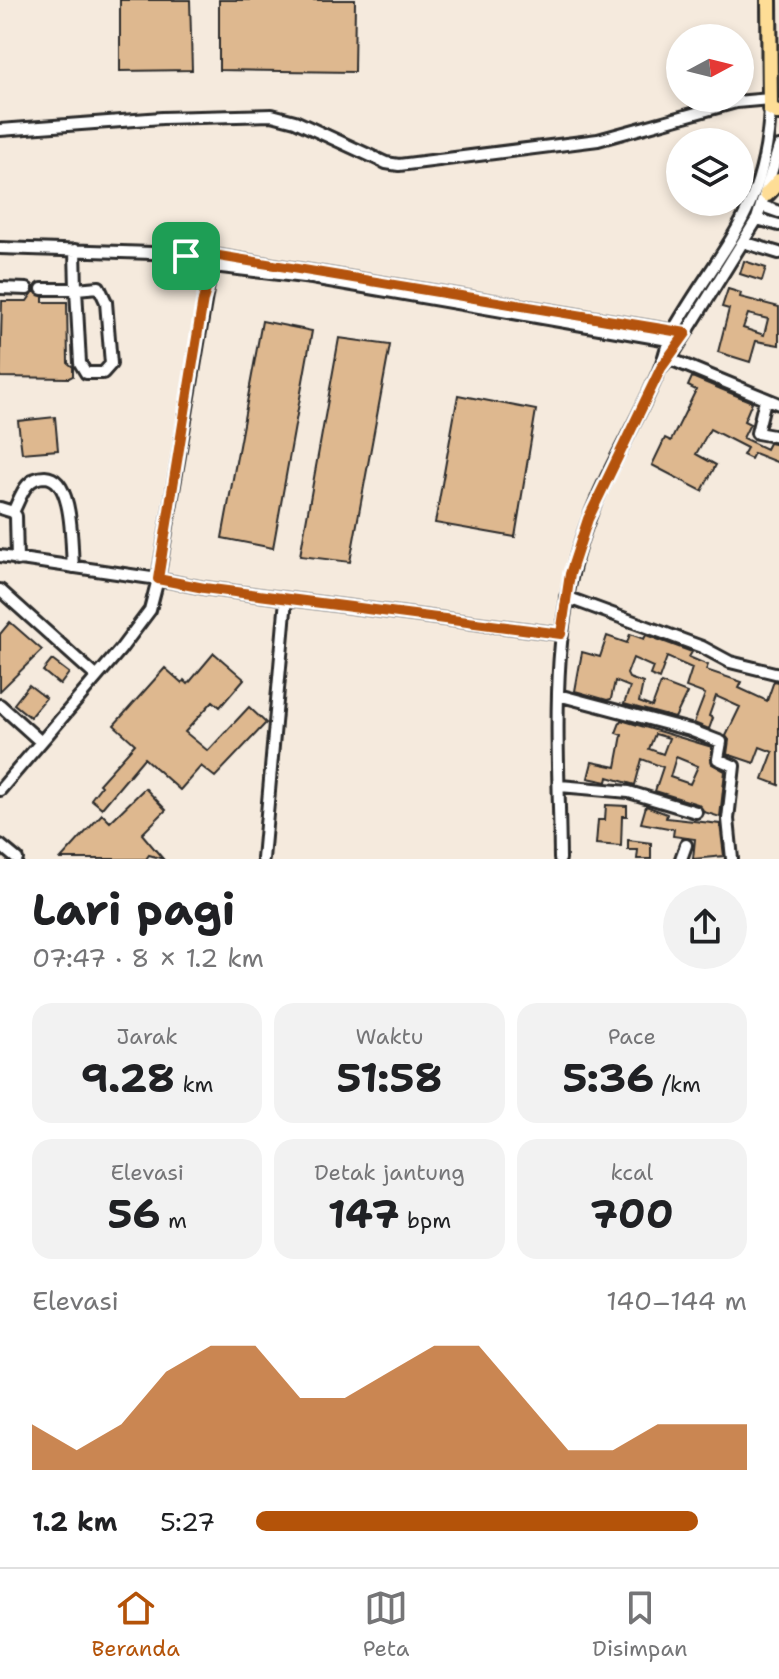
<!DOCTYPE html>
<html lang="id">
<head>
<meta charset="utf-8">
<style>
  body { margin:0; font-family:"Shantell Sans",sans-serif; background:#f2f2f2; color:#202124; height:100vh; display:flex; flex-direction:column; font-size:30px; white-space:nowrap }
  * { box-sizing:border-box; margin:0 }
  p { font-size:26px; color:#757577 }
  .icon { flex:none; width:44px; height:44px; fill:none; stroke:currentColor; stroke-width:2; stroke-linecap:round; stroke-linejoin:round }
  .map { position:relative; height:859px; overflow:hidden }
  .side { display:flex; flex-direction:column; background:#fff; flex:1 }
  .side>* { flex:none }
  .needle { width:52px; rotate:83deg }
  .buttons { position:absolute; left:666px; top:24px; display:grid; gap:16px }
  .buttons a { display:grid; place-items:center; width:88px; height:88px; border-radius:50%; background:#fff; box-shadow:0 4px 12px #0003; font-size:40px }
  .pin { position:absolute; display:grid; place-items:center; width:68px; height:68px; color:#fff; margin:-34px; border-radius:16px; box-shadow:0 4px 12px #0006 }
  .round { display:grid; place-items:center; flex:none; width:84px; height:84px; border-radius:42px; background:#f2f2f2 }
  .head { display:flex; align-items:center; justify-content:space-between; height:136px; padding:0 32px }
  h1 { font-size:44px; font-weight:700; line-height:60px }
  .figures { display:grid; grid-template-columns:repeat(3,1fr); gap:12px; height:136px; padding:8px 32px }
  .figures div { display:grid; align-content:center; border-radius:20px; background:#f2f2f2; text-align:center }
  .figures b { font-size:40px; font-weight:700 }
  .figures small { font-size:22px; font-weight:400 }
  .figures p { font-size:22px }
  .chart { height:224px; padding:16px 32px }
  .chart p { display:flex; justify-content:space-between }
  .chart svg { width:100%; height:144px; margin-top:8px; fill:#b45309; opacity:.7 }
  ul { padding:0 32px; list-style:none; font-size:26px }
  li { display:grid; grid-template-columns:128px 96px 1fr; align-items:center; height:60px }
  li i { height:20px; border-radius:10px; background:#b45309 }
  .tabs { display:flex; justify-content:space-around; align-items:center; height:112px; border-top:2px solid #e0e0e0; background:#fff; font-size:22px; color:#757577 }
  .tabs a { display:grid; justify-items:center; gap:4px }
  .tabs .on { color:#b45309 }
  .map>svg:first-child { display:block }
  .building { fill:#deb88f; stroke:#2b2b2b; stroke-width:2; fill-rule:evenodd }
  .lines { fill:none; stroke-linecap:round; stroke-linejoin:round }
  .minor-casing { stroke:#2b2b2b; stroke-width:16 }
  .highway-casing { stroke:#2b2b2b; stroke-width:20 }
  .minor { stroke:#fff; stroke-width:10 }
  .highway { stroke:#fedd96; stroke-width:14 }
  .route-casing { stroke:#fff; stroke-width:16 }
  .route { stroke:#b45309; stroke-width:10 }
</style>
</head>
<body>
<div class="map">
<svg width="779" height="859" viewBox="0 0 779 859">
  <rect width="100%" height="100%" fill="#f5eadd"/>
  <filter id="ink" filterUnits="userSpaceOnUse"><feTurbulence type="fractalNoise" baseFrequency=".0125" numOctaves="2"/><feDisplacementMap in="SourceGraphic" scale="16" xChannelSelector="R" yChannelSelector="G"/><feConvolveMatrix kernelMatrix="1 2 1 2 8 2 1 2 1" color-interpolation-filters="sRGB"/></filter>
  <g filter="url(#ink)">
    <path class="building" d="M 120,0 L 190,0 L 192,70 L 120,71 Z
      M 219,0 L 355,0 L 354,72 L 219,70 Z
      M 744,261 L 766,268 L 762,281 L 740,274 Z
      M 728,289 L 741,293 L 740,297 L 779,307 L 779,345 L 756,341 L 750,362 L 718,352 L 729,309 L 722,307 ZM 748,314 L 768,319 L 764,335 L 743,328 Z
      M 34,291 L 43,297 L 43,302 L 67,302 L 68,363 L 73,367 L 73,376 L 69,378 L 0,377 L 2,301 L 27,301 Z
      M 262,321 L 312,331 L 273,548 L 222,538 Z
      M 339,338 L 390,345 L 350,562 L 300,556 Z
      M 692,377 L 752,402 L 744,421 L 750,424 L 743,438 L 766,449 L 769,443 L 779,445 L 779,463 L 754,453 L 751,459 L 743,455 L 747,448 L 710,429 L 696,454 L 716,465 L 702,491 L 652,465 L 665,438 L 671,441 L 696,390 L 688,386 Z
      M 458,395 L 536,410 L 515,537 L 435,523 Z
      M 55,417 L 58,450 L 22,453 L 18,421 Z
      M 10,622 L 42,650 L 0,691 L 0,634 Z
      M 630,634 L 644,639 L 646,635 L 692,652 L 689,657 L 708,665 L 706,670 L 742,682 L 739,688 L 767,701 L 774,681 L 779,682 L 779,785 L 763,779 L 773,752 L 760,747 L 754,763 L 727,754 L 729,740 L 726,736 L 740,707 L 716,696 L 709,716 L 713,718 L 709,729 L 694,723 L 705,694 L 686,687 L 692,668 L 667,657 L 659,679 L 650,675 L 653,667 L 633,658 L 627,674 L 629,678 L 643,683 L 639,702 L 652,707 L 661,683 L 687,693 L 675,718 L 624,704 L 630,687 L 615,681 L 611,699 L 607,700 L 575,691 L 582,652 L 600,657 L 607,636 L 627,643 Z
      M 214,653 L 244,679 L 220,707 L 213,701 L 185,732 L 208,751 L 249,707 L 266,723 L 215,777 L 201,766 L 180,790 L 144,758 L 102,808 L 91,799 L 101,786 L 99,784 L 135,744 L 114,725 L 165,668 L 182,683 L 184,680 L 188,684 Z
      M 52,660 L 69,673 L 60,685 L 43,671 Z
      M 29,685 L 46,698 L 30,717 L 14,704 Z
      M 621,720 L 712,747 L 712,764 L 725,771 L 720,817 L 704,812 L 698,804 L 655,791 L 663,767 L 642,759 L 635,785 L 608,777 L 607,782 L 588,778 L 592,762 L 616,767 L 622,735 L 616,733 ZM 655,734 L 669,738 L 663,754 L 649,749 ZM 676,757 L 698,766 L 690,784 L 670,777 Z
      M 145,788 L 166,810 L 142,834 L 163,859 L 149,855 L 146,859 L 61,859 L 102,814 L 110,822 Z
      M 606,805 L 627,806 L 627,816 L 622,816 L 621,846 L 596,844 L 598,820 L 605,820 Z
      M 646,806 L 667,814 L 666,818 L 720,824 L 724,856 L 693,859 L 695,839 L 673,836 L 674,829 L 641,823 Z
      M 628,840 L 651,843 L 651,859 L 637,859 L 638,850 L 628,850 Z"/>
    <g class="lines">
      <defs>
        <path id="minor" d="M 0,130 L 162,118 L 272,115 L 295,121 L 386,163 L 399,165 L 598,140 L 736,102 L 770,99
          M 762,206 L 779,212
          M 757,219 L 779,225
          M 743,242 L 779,253
          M 0,248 L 213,255 L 686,333
          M 213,255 L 158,579 L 204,588 L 561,634
          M 192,258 L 213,266 L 312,278 L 680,342
          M 99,287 L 106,302 L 111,364 L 103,373 L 86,373 L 80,363 L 76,289 Z
          M 0,288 L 27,289
          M 42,289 L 76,289 L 75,250
          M 665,357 L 779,404
          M 661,368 L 670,359 L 757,219 L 779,147
          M 765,400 L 757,433 L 779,437
          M 0,508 L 13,512 L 16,516 L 17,560
          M 13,512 C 21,497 25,477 45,477 C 74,478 71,545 73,567
          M 0,556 L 158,579 L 150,610 L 120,650 L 0,790
          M 0,590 L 97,677
          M 566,597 L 702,647 L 730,662 L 779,674
          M 558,695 L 690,730 L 721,742 L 718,759 L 734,766 L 728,819 L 732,859
          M 0,705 L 41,742
          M 560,786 L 629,792 L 696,812
          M 0,845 L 17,859
          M 263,859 L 286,599
          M 560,859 C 559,747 547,630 587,524 C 606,471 637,423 659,371 C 665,358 666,344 673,331 C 721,247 766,213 770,108
          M 681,859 L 686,845"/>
        <path id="highway" d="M 769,0 L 770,108 L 779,113
          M 767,194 L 779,181"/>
      </defs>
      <use href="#minor" class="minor-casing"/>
      <use href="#highway" class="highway-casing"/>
      <use href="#minor" class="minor"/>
      <use href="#highway" class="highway"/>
    </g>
  </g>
  <g class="lines" filter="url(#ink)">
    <defs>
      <path id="route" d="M 213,255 L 686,333 L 661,368 L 588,519 L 570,574 L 561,634 L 204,588 L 158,579 L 203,300 L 213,266 L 186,256 Z"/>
    </defs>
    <use href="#route" class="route-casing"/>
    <use href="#route" class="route"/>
  </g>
</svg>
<div class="buttons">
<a><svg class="needle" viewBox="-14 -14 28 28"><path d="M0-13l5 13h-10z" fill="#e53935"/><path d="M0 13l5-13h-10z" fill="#757577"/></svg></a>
<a><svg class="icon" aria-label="layers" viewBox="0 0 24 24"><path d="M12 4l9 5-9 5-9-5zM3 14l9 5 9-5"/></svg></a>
</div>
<div class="pin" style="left:186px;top:256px;background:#1e9e55"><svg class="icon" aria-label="arrive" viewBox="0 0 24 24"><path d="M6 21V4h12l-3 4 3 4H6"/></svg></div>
</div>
<section class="side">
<div class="head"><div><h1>Lari pagi</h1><p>07:47 · 8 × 1.2 km</p></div><a class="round"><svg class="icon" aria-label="share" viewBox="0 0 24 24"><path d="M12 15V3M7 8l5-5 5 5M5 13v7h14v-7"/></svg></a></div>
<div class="figures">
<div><p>Jarak</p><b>9.28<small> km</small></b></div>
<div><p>Waktu</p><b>51:58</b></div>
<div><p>Pace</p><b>5:36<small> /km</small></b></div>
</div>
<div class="figures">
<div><p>Elevasi</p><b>56<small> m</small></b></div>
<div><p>Detak jantung</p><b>147<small> bpm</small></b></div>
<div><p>kcal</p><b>700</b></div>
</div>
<div class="chart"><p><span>Elevasi</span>140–144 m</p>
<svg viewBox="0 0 160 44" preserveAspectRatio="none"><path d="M0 44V30L10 38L20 30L30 14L40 6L50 6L60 22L70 22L80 14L90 6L100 6L110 22L120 38L130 38L140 30L150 30L160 30V44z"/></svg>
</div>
<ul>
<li><b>1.2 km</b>5:27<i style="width:90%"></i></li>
</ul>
</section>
<nav class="tabs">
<a class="on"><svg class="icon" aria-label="home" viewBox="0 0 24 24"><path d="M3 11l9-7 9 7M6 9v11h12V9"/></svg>Beranda</a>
<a><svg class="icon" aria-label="map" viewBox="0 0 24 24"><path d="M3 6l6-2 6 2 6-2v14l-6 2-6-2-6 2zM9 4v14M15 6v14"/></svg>Peta</a>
<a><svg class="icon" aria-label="saved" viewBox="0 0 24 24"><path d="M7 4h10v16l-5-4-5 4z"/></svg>Disimpan</a>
</nav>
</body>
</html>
